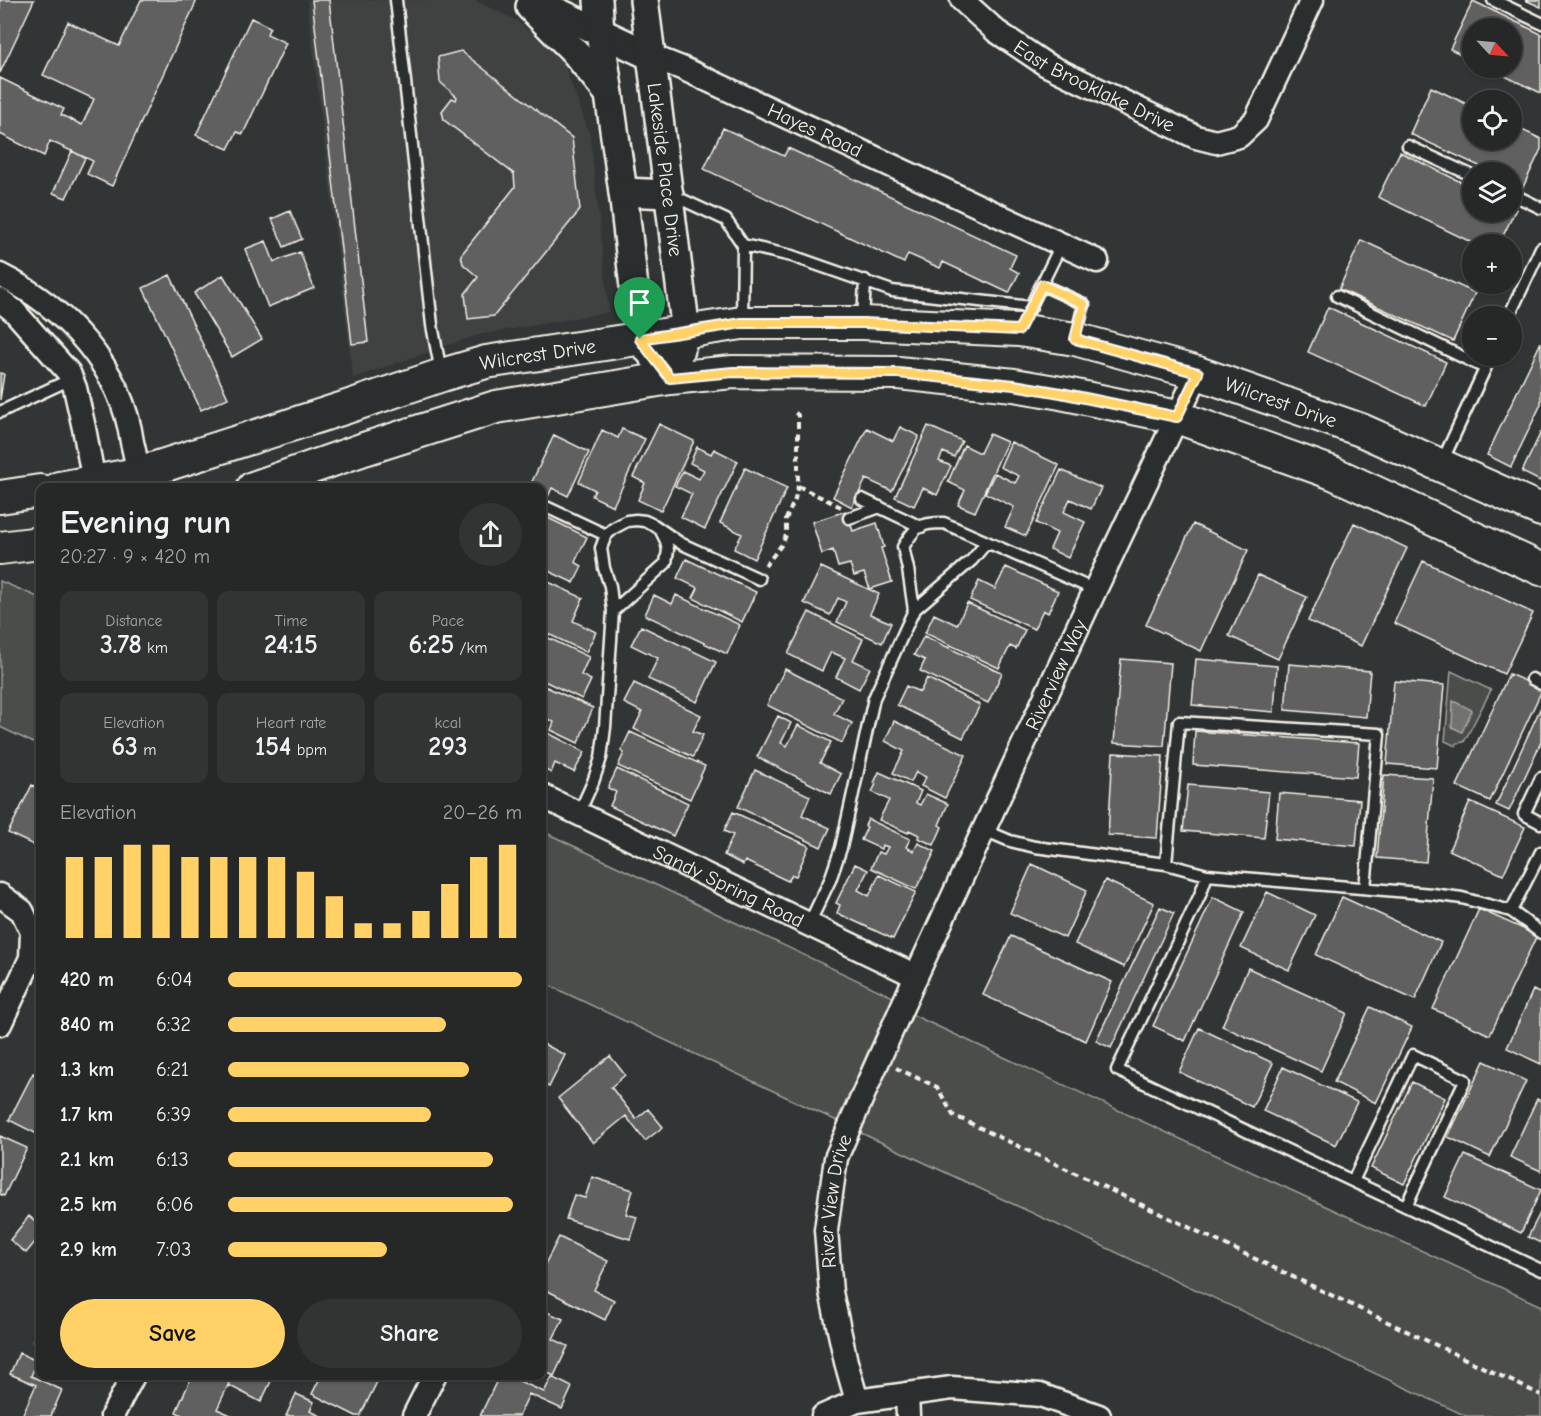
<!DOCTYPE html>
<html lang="en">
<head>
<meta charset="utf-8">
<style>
  body { margin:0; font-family:"Comic Neue",sans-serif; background:#323434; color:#f1f3f6; height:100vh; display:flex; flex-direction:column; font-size:22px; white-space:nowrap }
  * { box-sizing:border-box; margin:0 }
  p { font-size:20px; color:#a4a6a8 }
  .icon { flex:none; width:33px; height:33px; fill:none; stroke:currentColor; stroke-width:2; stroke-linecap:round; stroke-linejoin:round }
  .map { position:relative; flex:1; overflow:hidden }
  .drawer { position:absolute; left:36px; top:483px; width:510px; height:897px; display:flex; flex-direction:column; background:#262828; border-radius:12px; box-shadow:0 2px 4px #0004,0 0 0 2px #424445 }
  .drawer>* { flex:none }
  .needle { width:39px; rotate:116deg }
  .fabs { position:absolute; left:1462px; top:18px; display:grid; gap:12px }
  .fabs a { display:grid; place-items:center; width:60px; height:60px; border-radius:50%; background:#262828; box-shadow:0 2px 4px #0004,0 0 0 2px #424445; font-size:30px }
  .pin { position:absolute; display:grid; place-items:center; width:51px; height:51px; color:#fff; margin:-62px -26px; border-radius:50% 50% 50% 0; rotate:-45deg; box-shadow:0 0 6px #0007 }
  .pin .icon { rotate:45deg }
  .round { display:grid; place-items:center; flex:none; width:63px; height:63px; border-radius:32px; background:#323434 }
  .overview { display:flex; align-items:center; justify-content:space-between; height:102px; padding:0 24px }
  h1 { font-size:33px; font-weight:800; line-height:45px }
  .stats { display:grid; grid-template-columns:repeat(3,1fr); gap:9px; height:102px; padding:6px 24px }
  .stats div { display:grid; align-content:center; border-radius:12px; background:#323434; text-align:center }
  .stats b { font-size:26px; font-weight:800 }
  .stats small { font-size:16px; font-weight:400 }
  .stats p { font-size:16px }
  .chart { height:168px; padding:12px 24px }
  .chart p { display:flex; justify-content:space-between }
  .chart svg { width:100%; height:108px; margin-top:6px; stroke:#ffd166; stroke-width:6 }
  .cta { display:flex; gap:12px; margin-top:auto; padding:12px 24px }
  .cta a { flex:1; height:69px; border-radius:36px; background:#ffd166; color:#111; font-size:24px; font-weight:800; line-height:69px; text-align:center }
  .cta a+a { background:#323434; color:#f1f3f6 }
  ul { padding:0 24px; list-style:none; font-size:20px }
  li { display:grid; grid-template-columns:96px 72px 1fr; align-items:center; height:45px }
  li i { height:15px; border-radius:8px; background:#ffd166 }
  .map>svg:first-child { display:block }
  .built { fill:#404242 }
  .green { fill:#4b4d4c; stroke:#a09f9a; stroke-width:1.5 }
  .water { fill:#727370; stroke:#a6a5a0; stroke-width:1.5 }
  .building { fill:#5f605f; stroke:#f4f1e8; stroke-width:1.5 }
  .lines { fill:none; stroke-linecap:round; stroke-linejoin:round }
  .service-casing { stroke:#f4f1e8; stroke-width:15 }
  .minor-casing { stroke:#f4f1e8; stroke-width:27 }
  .tertiary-casing { stroke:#f4f1e8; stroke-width:32 }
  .secondary-casing { stroke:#f4f1e8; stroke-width:36 }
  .path { stroke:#f4f1e8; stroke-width:4; stroke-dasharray:6 4.5; stroke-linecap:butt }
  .service { stroke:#2a2d2e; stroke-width:10 }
  .minor { stroke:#2a2d2e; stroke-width:22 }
  .tertiary { stroke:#2a2d2e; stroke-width:27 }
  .secondary { stroke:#2a2d2e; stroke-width:32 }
  .route-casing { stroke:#fff; stroke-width:12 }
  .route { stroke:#ffd166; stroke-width:8 }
  .labels { text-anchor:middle; stroke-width:4.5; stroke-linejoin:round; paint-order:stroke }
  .street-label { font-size:20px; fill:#f4f1e8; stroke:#2a2d2e }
</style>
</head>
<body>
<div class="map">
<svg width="1541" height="1416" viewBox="0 0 1541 1416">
  <rect width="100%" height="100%" fill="#323535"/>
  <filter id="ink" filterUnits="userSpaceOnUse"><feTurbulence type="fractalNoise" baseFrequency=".0167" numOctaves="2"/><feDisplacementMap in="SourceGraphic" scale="12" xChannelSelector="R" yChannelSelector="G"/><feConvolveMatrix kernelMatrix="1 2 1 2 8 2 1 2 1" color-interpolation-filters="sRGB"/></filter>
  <g filter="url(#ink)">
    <path class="built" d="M 307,0 L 474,0 L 517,21 L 562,59 L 590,135 L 609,312 L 478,335 L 353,378 Z"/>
    <path class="green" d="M 0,581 L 40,598 L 40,746 L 0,727 Z
      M 1451,671 L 1491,690 L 1464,742 L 1457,743 L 1456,746 L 1445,741 Z
      M 542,831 L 893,997 L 837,1121 L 542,982 Z
      M 913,1015 L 1541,1306 L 1541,1416 L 1466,1416 L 859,1132 L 873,1096 Z"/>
    <path class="water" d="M 1453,701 L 1472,710 L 1462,732 L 1452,727 Z"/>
    <path class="building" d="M 0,0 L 34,0 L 0,73 Z
      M 141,0 L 197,0 L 112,186 L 87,174 L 93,161 L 50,141 L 44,156 L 0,134 L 0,78 L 64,109 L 61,115 L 82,125 L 94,99 L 43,75 L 68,22 L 119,46 Z
      M 312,0 L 329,0 L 368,342 L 352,344 Z
      M 1525,0 L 1541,0 L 1541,7 Z
      M 1473,1 L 1541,34 L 1541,93 L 1488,68 L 1512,68 L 1512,28 L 1473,28 L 1473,60 L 1450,49 Z
      M 251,18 L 270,27 L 267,34 L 286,43 L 243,134 L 237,132 L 228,149 L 196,135 Z
      M 461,51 L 572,138 L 580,210 L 494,316 L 468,319 L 465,294 L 478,277 L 463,264 L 461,255 L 515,187 L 514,174 L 444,120 L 442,111 L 452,98 L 456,100 L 457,97 L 440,82 L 438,57 Z
      M 1431,87 L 1473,107 L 1473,140 L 1512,140 L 1512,125 L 1541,139 L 1541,149 L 1523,187 L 1512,182 L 1512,172 L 1492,172 L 1410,134 Z
      M 723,128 L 784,156 L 788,148 L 1016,255 L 1010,268 L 1019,273 L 1009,293 L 943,262 L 940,268 L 908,254 L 904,263 L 704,169 Z
      M 72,151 L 85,158 L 66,198 L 53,193 Z
      M 1400,152 L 1473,188 L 1473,212 L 1512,212 L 1512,207 L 1516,209 L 1499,244 L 1475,244 L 1378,197 Z
      M 290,211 L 302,239 L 284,247 L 272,219 Z
      M 1361,240 L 1475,293 L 1453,341 L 1339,289 Z
      M 266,241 L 274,262 L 300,252 L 314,288 L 268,307 L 245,249 Z
      M 170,275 L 228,398 L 201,410 L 143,288 Z
      M 223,275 L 262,339 L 232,357 L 194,293 Z
      M 1328,307 L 1446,362 L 1426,406 L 1308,352 Z
      M 1541,342 L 1541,404 L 1511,467 L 1487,455 Z
      M 0,373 L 4,374 L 0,400 Z
      M 659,424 L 694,441 L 661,511 L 638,500 L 645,483 L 633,477 Z
      M 928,426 L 962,441 L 954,457 L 943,452 L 939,461 L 951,466 L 937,495 L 923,488 L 914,506 L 895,497 Z
      M 900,427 L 919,436 L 892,491 L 866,479 L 852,507 L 833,497 L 867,428 L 893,441 Z
      M 622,429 L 645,439 L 613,506 L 592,496 L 595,490 L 579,482 L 602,430 L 618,438 Z
      M 1541,432 L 1541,478 L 1540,481 L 1522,472 Z
      M 989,434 L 1007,442 L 975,512 L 958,505 L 965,490 L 948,482 L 964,445 L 980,453 Z
      M 554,435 L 589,452 L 568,496 L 552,488 L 542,510 L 542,488 L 529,488 Z
      M 1011,442 L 1059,465 L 1026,536 L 1005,527 L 1014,507 L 985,493 L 995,473 L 1015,483 L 1019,476 L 1000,467 Z
      M 697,447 L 711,454 L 714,449 L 738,461 L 705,529 L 681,517 L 692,494 L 675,486 L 683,471 L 699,479 L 704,470 L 690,463 Z
      M 745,468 L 787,488 L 754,559 L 734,549 L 742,534 L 720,523 Z
      M 1061,470 L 1101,488 L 1091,509 L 1070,499 L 1064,512 L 1085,522 L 1068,558 L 1050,549 L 1057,533 L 1036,523 Z
      M 846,511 L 853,531 L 877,523 L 884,547 L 881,548 L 892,582 L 870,589 L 864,573 L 854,576 L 850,564 L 838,567 L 833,550 L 822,554 L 812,522 Z
      M 542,515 L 587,537 L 575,562 L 582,566 L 574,583 L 542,568 Z
      M 1354,523 L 1407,548 L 1361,646 L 1308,621 Z
      M 1193,524 L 1248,550 L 1201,651 L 1146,625 Z
      M 686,559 L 756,592 L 742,622 L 693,598 L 698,588 L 677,578 Z
      M 1423,561 L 1533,613 L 1504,674 L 1394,623 Z
      M 821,567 L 879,594 L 870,614 L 891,623 L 882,643 L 837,622 L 846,602 L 838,598 L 830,615 L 804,603 Z
      M 1006,567 L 1058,591 L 1048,613 L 1043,610 L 1034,629 L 970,600 L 979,581 L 995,589 Z
      M 1258,575 L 1307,597 L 1278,659 L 1229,636 Z
      M 542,579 L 583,598 L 573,621 L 596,632 L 586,652 L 542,631 Z
      M 654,595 L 672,604 L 676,595 L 740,625 L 727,654 L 645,615 Z
      M 967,603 L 1025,630 L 1016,649 L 1010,646 L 999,668 L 925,633 L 934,614 L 957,625 Z
      M 809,612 L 863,639 L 853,660 L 870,668 L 859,689 L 836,677 L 845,658 L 831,652 L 822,671 L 788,654 Z
      M 641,626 L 716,662 L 697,702 L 648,679 L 658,658 L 631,645 Z
      M 542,635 L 589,657 L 581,675 L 591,680 L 582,699 L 542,680 Z
      M 924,636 L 1002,673 L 988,703 L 920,671 L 925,660 L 914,655 Z
      M 1121,659 L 1171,663 L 1164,746 L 1114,743 Z
      M 1196,659 L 1277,666 L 1274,712 L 1192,705 Z
      M 1289,664 L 1370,671 L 1366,717 L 1285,710 Z
      M 785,669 L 842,698 L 834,714 L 852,723 L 842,743 L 767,705 Z
      M 1509,674 L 1541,688 L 1541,692 L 1490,801 L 1457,786 Z
      M 927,678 L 980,705 L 963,738 L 897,705 L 906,686 L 920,692 Z
      M 1394,681 L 1444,685 L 1437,768 L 1387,764 Z
      M 634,683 L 701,715 L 693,731 L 703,735 L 693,757 L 634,729 L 642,712 L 624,703 Z
      M 542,685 L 593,708 L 578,743 L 551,730 L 554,722 L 542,716 Z
      M 1541,707 L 1541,742 L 1509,811 L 1496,805 Z
      M 778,716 L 791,723 L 781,743 L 787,746 L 798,725 L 831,742 L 820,763 L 841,774 L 831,794 L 757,757 Z
      M 894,721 L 966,755 L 945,798 L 921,786 L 926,777 L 916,772 L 911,782 L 893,773 L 904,751 L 885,741 Z
      M 542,730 L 585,752 L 574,772 L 555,763 L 551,773 L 542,768 Z
      M 1195,731 L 1359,743 L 1356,777 L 1193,765 Z
      M 630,732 L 705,766 L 690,799 L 618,766 L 624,753 L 621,751 Z
      M 1113,753 L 1163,756 L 1157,838 L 1108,835 Z
      M 617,769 L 688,803 L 673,836 L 610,806 L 616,792 L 608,788 Z
      M 755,770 L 810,796 L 802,815 L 830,828 L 821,847 L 738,807 Z
      M 879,772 L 921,791 L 916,803 L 920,805 L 926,794 L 948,804 L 939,825 L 942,827 L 934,845 L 918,838 L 919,835 L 909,830 L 908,833 L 879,820 L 889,800 L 872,792 L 876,784 L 874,783 Z
      M 1384,775 L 1433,778 L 1426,862 L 1377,858 Z
      M 32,785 L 40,789 L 40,848 L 8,833 Z
      M 1188,785 L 1269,792 L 1264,838 L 1183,831 Z
      M 1279,793 L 1360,800 L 1356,846 L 1275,839 Z
      M 1470,802 L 1525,827 L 1503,875 L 1449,850 Z
      M 733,812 L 809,846 L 796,876 L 792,875 L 788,881 L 745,861 L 743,865 L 724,855 L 733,835 L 724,831 Z
      M 868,819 L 910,839 L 906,847 L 914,851 L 918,843 L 935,851 L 916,889 L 871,868 L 878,852 L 884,854 L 888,847 L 882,845 L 881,849 L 861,840 L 867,827 L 865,826 Z
      M 855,864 L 868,870 L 858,890 L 869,896 L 879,875 L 916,892 L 893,939 L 837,913 L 840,905 L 836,903 Z
      M 1032,864 L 1087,890 L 1065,938 L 1010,913 Z
      M 1105,880 L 1154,903 L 1124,967 L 1075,944 Z
      M 1267,892 L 1315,915 L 1289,970 L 1241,948 Z
      M 1213,897 L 1244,912 L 1185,1041 L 1153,1026 Z
      M 1342,897 L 1441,942 L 1415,1000 L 1316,955 Z
      M 1160,907 L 1174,913 L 1111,1048 L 1096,1041 Z
      M 1479,909 L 1537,935 L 1490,1035 L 1433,1009 Z
      M 1011,936 L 1112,982 L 1086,1041 L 983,995 Z
      M 1248,968 L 1347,1013 L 1321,1071 L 1222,1026 Z
      M 1533,990 L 1541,994 L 1541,1064 L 1507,1048 Z
      M 1370,1007 L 1412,1027 L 1376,1103 L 1334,1082 Z
      M 1199,1028 L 1273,1063 L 1252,1107 L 1179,1072 Z
      M 542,1043 L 565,1055 L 549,1087 L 542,1084 Z
      M 610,1056 L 625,1075 L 611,1087 L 636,1119 L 648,1109 L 663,1127 L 645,1141 L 626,1116 L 593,1143 L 558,1098 Z
      M 1484,1061 L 1526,1081 L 1490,1157 L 1448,1137 Z
      M 1283,1067 L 1357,1102 L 1336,1145 L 1263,1111 Z
      M 33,1073 L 40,1077 L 40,1132 L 39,1135 L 9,1120 Z
      M 1412,1082 L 1445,1098 L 1404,1184 L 1371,1168 Z
      M 1537,1099 L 1541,1101 L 1541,1171 L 1510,1157 Z
      M 0,1136 L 27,1148 L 4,1196 L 0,1194 Z
      M 1465,1155 L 1541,1190 L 1521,1233 L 1445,1197 Z
      M 592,1177 L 633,1190 L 626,1214 L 637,1217 L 630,1239 L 566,1219 L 574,1195 L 585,1198 Z
      M 1541,1211 L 1541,1243 L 1528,1237 Z
      M 29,1216 L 40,1225 L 40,1236 L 26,1253 L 10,1240 Z
      M 559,1237 L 608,1261 L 594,1290 L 614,1300 L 605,1320 L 542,1288 L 542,1270 Z
      M 542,1310 L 563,1319 L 553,1339 L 568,1346 L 554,1376 L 542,1370 Z
      M 40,1324 L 40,1345 L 33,1341 Z
      M 19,1353 L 37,1361 L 31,1376 L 62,1390 L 51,1416 L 22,1416 L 36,1385 L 10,1374 Z
      M 192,1376 L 223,1376 L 231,1379 L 217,1409 L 233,1416 L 184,1416 L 176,1412 Z
      M 233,1376 L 260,1376 L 271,1381 L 261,1402 L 228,1385 Z
      M 321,1376 L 380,1376 L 360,1416 L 356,1416 L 312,1394 Z
      M 499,1376 L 508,1376 L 544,1392 L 552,1377 L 572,1387 L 562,1409 L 529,1394 L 519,1416 L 520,1416 L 480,1416 Z
      M 296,1394 L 314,1402 L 310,1411 L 321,1416 L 286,1416 Z"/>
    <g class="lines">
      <defs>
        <path id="service" d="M 396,0 L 432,325 L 441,372
          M 1493,0 L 1541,23
          M 1408,146 L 1473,176
          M 670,194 L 726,220 L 743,245 L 742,320
          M 1512,194 L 1541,208
          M 743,245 L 792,256 L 892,291 L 1031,307
          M 1042,285 L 1084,304 L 1076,336
          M 1337,296 L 1485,368
          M 1509,316 L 1541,248
          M 863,322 L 865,280
          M 1020,328 L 1061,245
          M 0,412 L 71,379
          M 1441,464 L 1491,356
          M 862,499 L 921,527
          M 544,506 L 606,535
          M 849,518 L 880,507
          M 914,610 L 972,560 L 987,542
          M 613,611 L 666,563 L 668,550 L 666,541 L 661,531
          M 1532,679 L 1541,684
          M 1541,778 L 1524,814 L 1541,823
          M 579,813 L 593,782 L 601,758 L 605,727 L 613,611 L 610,586 L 604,568 L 601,548 L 606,535 L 614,528 L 627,521 L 636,520 L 645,521 L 654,525 L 680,543 L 759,579
          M 984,830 L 1010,841 L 1035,847 L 1166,864 L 1207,875 L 1432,894 L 1462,898 L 1511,911 L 1541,933
          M 1166,864 L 1179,722 L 1379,734 L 1365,888
          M 1207,875 L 1200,895 L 1117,1070 L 1541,1270
          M 1511,911 L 1541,852
          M 809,924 L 830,880 L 841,848 L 874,698 L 914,610 L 908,569 L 903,547 C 916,526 919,523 944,523 L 1095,590
          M 1353,1181 L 1413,1055 L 1465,1080 L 1406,1206"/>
        <g id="minor">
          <path id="s1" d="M 962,0 L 996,31 L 1045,64 L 1196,137 L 1216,142 L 1239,136 L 1256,120 L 1312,0"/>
          <path id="s2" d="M 651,56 L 684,69 L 1097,261"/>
          <path d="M 0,275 C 65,307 122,368 132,442 C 134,451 138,465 137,474 C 137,477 134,482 132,486"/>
          <path d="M 0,300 L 14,311 L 69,373 L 75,388 L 84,428 L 94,482 L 96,488"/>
          <path id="s3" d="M 542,796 L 916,976"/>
          <path d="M 0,895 L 22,911 L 32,932 L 31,958 L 0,1024"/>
          <path d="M 907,1394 L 908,1416"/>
          <path id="s4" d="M 857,1401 L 846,1362 L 831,1292 L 826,1230 L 836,1158 L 870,1079 L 916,976 L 1095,590 L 1198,373"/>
          <path d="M 112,1416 L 133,1376"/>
          <path d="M 414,1416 L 434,1376"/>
          <path d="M 823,1416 L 857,1401 L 952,1388 L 1040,1395 L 1099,1416"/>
        </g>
        <g id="tertiary">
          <path d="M 532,0 L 651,56"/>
          <path d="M 598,0 L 600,32 L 623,192 L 640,339 L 670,378"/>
          <path id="s5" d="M 644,0 L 686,332 L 670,378"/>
          <path d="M 530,7 L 574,51 L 609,94"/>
          <path d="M 623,192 L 669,194"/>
        </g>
        <g id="secondary">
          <path id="s6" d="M 59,488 L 137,474 L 344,408 L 442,375 L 486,362 L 742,323 L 863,323 L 1019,330 L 1075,339 L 1198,373 L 1361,430 L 1541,510"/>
          <path d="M 253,488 L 364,449 L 496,407 L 670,378 L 733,372 L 898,373 L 1014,385 L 1061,393 L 1177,417 L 1333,473 L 1541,569"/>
          <path d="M 0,497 L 40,491"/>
          <path d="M 0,548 L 40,543"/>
        </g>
      </defs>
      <use href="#service" class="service-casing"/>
      <use href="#minor" class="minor-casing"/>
      <use href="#tertiary" class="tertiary-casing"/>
      <use href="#secondary" class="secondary-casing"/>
      <path class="path" d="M 798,486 L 841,507
        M 765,566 L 783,543 L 786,535 L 786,519 L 795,499 L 798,486 L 798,415 L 793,411
        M 896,1068 L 937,1087 L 953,1115 L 1541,1395"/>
      <use href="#service" class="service"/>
      <use href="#minor" class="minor"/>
      <use href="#tertiary" class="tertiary"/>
      <use href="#secondary" class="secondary"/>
    </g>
  </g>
  <g class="lines" filter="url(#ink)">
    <defs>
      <path id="route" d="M 1042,285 L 1084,304 L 1075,339 L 1198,373 L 1177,417 L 1061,393 L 1014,385 L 898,373 L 733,372 L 670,378 L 640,339 L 742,323 L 863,323 L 1019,330 Z"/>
    </defs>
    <use href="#route" class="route-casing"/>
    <use href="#route" class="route"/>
  </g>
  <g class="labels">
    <g class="street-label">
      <text dy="7" stroke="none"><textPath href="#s1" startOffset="159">East Brooklake Drive</textPath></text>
      <text dy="7" stroke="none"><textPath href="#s2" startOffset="180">Hayes Road</textPath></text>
      <text dy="7" stroke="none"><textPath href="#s5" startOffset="171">Lakeside Place Drive</textPath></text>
      <text dy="7" stroke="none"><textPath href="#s6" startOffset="498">Wilcrest Drive</textPath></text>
      <text dy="7" stroke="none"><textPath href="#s6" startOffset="1254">Wilcrest Drive</textPath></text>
      <text dy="7" stroke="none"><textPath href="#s4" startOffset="778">Riverview Way</textPath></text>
      <text dy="7" stroke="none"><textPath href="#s3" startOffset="207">Sandy Spring Road</textPath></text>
      <text dy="7" stroke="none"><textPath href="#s4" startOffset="204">River View Drive</textPath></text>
    </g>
  </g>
</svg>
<div class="fabs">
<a><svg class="needle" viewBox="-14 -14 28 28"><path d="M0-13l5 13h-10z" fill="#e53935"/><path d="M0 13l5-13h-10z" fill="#a4a6a8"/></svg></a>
<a><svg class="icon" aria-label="locate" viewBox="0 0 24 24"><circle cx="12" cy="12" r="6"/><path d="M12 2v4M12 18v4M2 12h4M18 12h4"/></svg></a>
<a><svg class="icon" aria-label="layers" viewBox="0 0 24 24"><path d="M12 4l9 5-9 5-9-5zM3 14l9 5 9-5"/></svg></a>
<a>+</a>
<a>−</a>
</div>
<div class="pin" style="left:640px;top:339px;background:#1e9e55"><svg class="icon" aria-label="arrive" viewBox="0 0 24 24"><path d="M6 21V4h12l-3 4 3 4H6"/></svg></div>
<section class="drawer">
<div class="overview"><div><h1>Evening run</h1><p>20:27 · 9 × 420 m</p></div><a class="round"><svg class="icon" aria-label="share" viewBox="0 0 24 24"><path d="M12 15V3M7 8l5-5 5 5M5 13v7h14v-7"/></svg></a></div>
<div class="stats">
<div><p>Distance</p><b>3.78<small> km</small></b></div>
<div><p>Time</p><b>24:15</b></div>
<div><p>Pace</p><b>6:25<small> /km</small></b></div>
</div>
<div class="stats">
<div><p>Elevation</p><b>63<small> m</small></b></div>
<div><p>Heart rate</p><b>154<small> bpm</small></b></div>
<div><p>kcal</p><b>293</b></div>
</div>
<div class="chart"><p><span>Elevation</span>20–26 m</p>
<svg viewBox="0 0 160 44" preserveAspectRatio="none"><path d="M5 44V11M15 44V11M25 44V6M35 44V6M45 44V11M55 44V11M65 44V11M75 44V11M85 44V17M95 44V27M105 44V38M115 44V38M125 44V33M135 44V22M145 44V11M155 44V6"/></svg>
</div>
<ul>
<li><b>420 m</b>6:04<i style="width:100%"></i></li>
<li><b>840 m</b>6:32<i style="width:74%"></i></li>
<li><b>1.3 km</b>6:21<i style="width:82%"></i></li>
<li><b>1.7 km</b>6:39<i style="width:69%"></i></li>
<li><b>2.1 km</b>6:13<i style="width:90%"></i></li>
<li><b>2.5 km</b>6:06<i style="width:97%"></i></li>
<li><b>2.9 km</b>7:03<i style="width:54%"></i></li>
</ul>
<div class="cta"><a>Save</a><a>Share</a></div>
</section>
</div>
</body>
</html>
